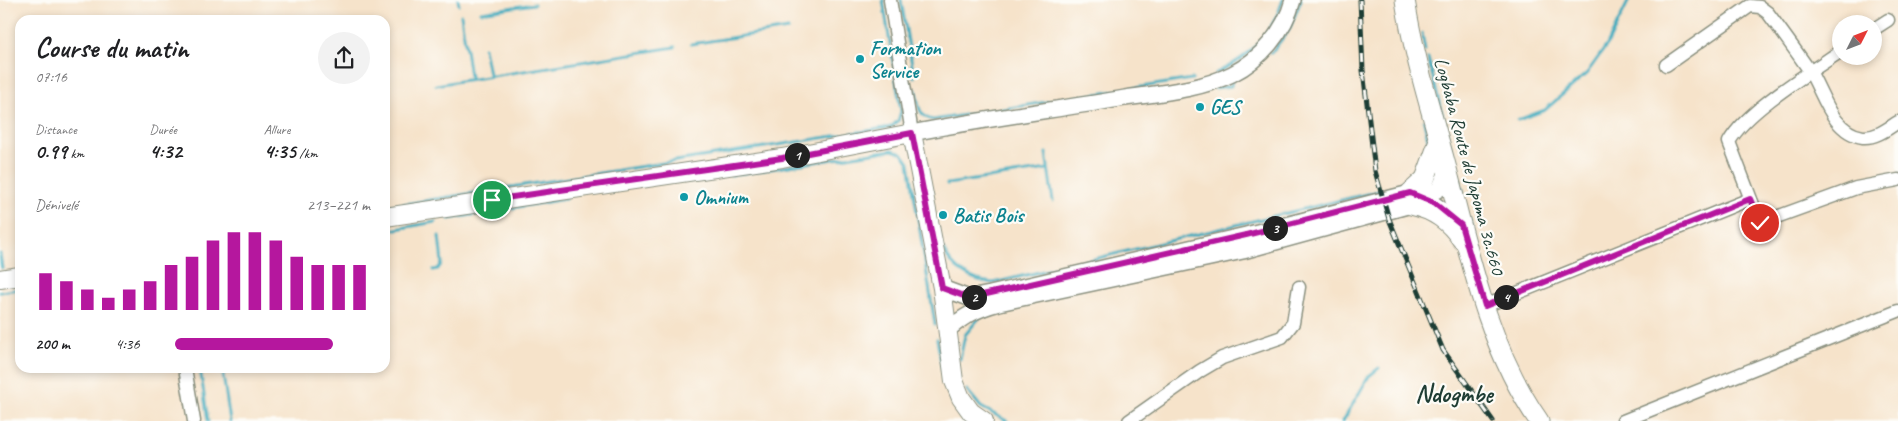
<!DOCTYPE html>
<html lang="fr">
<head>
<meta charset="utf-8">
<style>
  body { margin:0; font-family:Caveat,sans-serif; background:#f2f2f2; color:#202124; height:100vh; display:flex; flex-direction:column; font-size:19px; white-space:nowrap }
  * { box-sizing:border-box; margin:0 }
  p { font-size:16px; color:#757577 }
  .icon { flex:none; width:28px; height:28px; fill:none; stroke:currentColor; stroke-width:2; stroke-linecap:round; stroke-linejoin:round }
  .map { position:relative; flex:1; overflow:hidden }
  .sheet { position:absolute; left:15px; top:15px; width:375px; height:358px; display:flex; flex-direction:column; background:#fff; border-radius:15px; box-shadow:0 2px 8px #0003 }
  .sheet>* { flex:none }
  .needle { width:32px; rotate:48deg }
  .tools { position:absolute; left:1832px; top:15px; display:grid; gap:10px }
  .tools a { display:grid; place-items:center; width:50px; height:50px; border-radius:50%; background:#fff; box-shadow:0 2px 8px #0003; font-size:25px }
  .pin { position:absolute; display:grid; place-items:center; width:42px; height:42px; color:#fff; margin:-21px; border:2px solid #fff; border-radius:50%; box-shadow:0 1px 5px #0007 }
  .km { position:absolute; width:25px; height:25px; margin:-12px; border-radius:50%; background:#222; color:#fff; font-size:14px; line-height:25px; text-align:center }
  .round { display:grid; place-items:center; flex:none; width:52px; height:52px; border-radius:26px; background:#f2f2f2 }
  .head { display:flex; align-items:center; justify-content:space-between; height:85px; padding:0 20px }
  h1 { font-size:28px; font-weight:700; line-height:38px }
  .metrics { display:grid; grid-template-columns:repeat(3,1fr); gap:8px; height:85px; padding:5px 20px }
  .metrics div { display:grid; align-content:center }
  .metrics b { font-size:21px; font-weight:700 }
  .metrics small { font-size:14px; font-weight:400 }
  .metrics p { font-size:14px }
  .chart { height:140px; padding:10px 20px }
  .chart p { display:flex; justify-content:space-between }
  .chart svg { width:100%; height:90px; margin-top:5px; stroke:#b5179e; stroke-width:6 }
  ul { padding:0 20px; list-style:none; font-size:16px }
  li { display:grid; grid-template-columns:80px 60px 1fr; align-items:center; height:38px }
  li i { height:12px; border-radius:6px; background:#b5179e }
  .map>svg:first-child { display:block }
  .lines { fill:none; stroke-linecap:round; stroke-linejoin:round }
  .stream { stroke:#3eaabd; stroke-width:3 }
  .minor-casing { stroke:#8a907f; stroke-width:15 }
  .tertiary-casing { stroke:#8a907f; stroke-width:18 }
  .secondary-casing { stroke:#8a907f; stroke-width:20 }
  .primary-casing { stroke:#8a907f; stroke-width:21 }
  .minor { stroke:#fff; stroke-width:12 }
  .tertiary { stroke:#fff; stroke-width:15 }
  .secondary { stroke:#fff; stroke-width:18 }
  .primary { stroke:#fff; stroke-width:19 }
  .rail-casing { stroke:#1f3d34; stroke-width:5 }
  .rail { stroke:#fdfcf7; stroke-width:3; stroke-dasharray:9; stroke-linecap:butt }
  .route-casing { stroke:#fff; stroke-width:10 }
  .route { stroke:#b5179e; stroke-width:6 }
  .culture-dot { fill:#0f9aa8; stroke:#fdfcf7; stroke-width:2 }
  .labels { text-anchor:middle; stroke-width:4.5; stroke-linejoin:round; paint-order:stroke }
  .culture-label { font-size:20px; font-weight:bold; fill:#0d838f; stroke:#fdfcf7; text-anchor:start }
  .street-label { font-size:20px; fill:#1f3d34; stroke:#fdfcf7 }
  .district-label { font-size:25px; font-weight:bold; fill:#1f3d34; stroke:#fdfcf7 }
</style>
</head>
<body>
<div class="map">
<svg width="1898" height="421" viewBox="0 0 1898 421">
  <rect width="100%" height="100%" fill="#fdfcf7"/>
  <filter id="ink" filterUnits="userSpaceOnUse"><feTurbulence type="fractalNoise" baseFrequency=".02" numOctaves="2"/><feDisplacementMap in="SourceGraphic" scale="10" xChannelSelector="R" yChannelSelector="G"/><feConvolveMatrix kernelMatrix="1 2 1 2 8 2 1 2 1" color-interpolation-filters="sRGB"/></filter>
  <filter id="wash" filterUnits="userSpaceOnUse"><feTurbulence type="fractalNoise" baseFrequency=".0096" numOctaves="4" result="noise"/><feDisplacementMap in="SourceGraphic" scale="20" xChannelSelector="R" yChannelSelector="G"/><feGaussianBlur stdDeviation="1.12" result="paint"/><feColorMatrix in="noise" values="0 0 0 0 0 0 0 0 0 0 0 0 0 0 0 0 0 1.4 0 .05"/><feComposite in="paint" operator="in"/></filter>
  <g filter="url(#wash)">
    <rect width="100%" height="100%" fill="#f6e3ca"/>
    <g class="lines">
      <path class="stream" d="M 458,0 L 459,5
        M 901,0 L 914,77
        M 481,12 L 534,4
        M 461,15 L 470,77
        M 1422,33 L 1425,50
        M 691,44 L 788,29
        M 484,48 L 489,74
        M 1271,53 L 1289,30 L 1301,0
        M 1428,58 L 1447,133
        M 1216,73 C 1249,58 1272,35 1283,0
        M 467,80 L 675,47
        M 436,85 L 466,80
        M 1215,88 L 1231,86 L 1232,81
        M 916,90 C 918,103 918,117 933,120 L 1192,79
        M 1518,120 L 1545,110 L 1587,73 L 1607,45 L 1629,0
        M 1424,121 L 1428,140
        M 1449,142 L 1455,161
        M 1046,153 L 1053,201
        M 731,175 L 892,150 L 902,153 L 909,163 L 935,324
        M 1458,175 L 1463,192
        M 690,181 L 716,177
        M 947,184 L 1048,169
        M 1397,187 L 1408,184
        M 385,207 L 891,127 L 898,121 L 901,111 L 883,0
        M 449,219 L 565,199
        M 1470,219 L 1476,240
        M 385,231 L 435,222
        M 1476,243 L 1480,255
        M 943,248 C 951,269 971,281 993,283 L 1379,191
        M 0,254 L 2,268
        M 1482,264 L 1490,290
        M 19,266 L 20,265
        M 433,270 L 438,269 L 442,263 L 439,236
        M 0,292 L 20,289
        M 937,339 L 944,380 L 953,402
        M 960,359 L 965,335 L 980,317
        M 200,368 L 208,421
        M 222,368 L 230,421
        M 967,390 L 981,407 L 1007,421
        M 956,406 L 963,415
        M 1343,421 L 1369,376 L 1379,368"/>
    </g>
  </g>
  <g filter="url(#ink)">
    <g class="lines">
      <defs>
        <path id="minor" d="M 890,0 L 912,133
          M 1874,29 L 1888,20
          M 1841,51 C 1810,72 1746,111 1729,142 L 1760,223 L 1856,188 L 1898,180
          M 1666,65 L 1750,6 L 1760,7 L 1768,13 C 1782,32 1796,51 1809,70 C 1823,92 1832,133 1863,137 C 1876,138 1887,129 1898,122
          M 1485,306 L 1750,199
          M 185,368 L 194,421
          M 1129,421 L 1200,371 L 1222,358 L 1282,337 L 1293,323 L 1299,287
          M 1623,421 L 1898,311"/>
        <path id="tertiary" d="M 912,133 C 983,119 1054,110 1125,98 C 1160,93 1200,90 1232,74 C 1260,60 1285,31 1293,0
          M 942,288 L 969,298 L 990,294 L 1246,235 L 1410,193 L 1426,198 L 1449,215
          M 947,331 C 963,316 977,309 999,303 L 1243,251 L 1411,205 L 1439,189 L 1447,172"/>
        <path id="secondary" d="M 385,217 L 782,158 L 912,133 L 942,288 L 954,381 L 961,398 L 971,412 L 984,421
          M 0,279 L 20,276"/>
        <path id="primary" d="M 1405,0 C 1414,58 1432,113 1447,169 C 1469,254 1488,348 1539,421
          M 1410,193 L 1425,179 L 1439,141
          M 1411,205 C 1434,210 1449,221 1462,240"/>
      </defs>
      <use href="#minor" class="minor-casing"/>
      <use href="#tertiary" class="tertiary-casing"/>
      <use href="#secondary" class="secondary-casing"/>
      <use href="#primary" class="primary-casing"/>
      <use href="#minor" class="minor"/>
      <use href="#tertiary" class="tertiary"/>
      <use href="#secondary" class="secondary"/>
      <use href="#primary" class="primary"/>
      <defs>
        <path id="rail" d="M 1360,0 L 1363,70 L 1375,171 L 1389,219 L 1443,350 L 1493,421"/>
      </defs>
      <use href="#rail" class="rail-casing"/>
      <use href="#rail" class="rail"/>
    </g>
  </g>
  <g class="lines" filter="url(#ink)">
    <defs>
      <path id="route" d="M 492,200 L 782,158 L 912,133 L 942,288 L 969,298 L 1246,235 L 1410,193 L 1434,203 L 1461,225 L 1485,306 L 1750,199 L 1760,223"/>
    </defs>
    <use href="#route" class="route-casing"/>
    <use href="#route" class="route"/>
  </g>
  <g class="culture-dot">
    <circle cx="860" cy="59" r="5"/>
    <circle cx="1200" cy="107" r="5"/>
    <circle cx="684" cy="197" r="5"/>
    <circle cx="943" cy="215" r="5"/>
  </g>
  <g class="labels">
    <g class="culture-label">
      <text x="870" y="55">Formation<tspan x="870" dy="23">Service</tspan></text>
      <text x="1210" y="114">GES</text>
      <text x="694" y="204">Omnium</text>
      <text x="953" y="222">Batis Bois</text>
    </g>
    <g class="street-label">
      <text transform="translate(1470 166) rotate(75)" y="7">Logbaba Route de Japoma 3c.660</text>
    </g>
    <g class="district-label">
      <text x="1454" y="402">Ndogmbe</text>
    </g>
  </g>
</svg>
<div class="tools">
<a><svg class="needle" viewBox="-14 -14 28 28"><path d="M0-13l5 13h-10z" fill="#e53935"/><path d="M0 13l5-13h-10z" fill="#757577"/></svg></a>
</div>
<div class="pin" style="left:492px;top:200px;background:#1e9e55"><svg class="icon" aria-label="arrive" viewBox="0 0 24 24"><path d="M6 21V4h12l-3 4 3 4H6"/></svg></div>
<div class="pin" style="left:1760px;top:223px;background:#d93025"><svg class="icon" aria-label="check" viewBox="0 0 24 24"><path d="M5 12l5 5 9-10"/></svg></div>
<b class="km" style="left:797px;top:155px">1</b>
<b class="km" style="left:974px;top:297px">2</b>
<b class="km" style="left:1275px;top:228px">3</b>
<b class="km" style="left:1506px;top:297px">4</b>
<section class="sheet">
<div class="head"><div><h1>Course du matin</h1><p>07:16</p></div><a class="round"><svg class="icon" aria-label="share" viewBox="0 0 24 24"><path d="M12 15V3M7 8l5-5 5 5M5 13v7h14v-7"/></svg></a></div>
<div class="metrics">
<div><p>Distance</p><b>0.99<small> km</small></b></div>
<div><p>Durée</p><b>4:32</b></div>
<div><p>Allure</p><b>4:35<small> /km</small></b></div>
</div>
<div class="chart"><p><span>Dénivelé</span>213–221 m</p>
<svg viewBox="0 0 160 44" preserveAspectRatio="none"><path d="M5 44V26M15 44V30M25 44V34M35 44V38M45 44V34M55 44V30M65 44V22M75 44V18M85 44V10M95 44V6M105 44V6M115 44V10M125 44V18M135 44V22M145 44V22M155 44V22"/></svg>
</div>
<ul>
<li><b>200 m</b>4:36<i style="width:81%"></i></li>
</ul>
</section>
</div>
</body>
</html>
